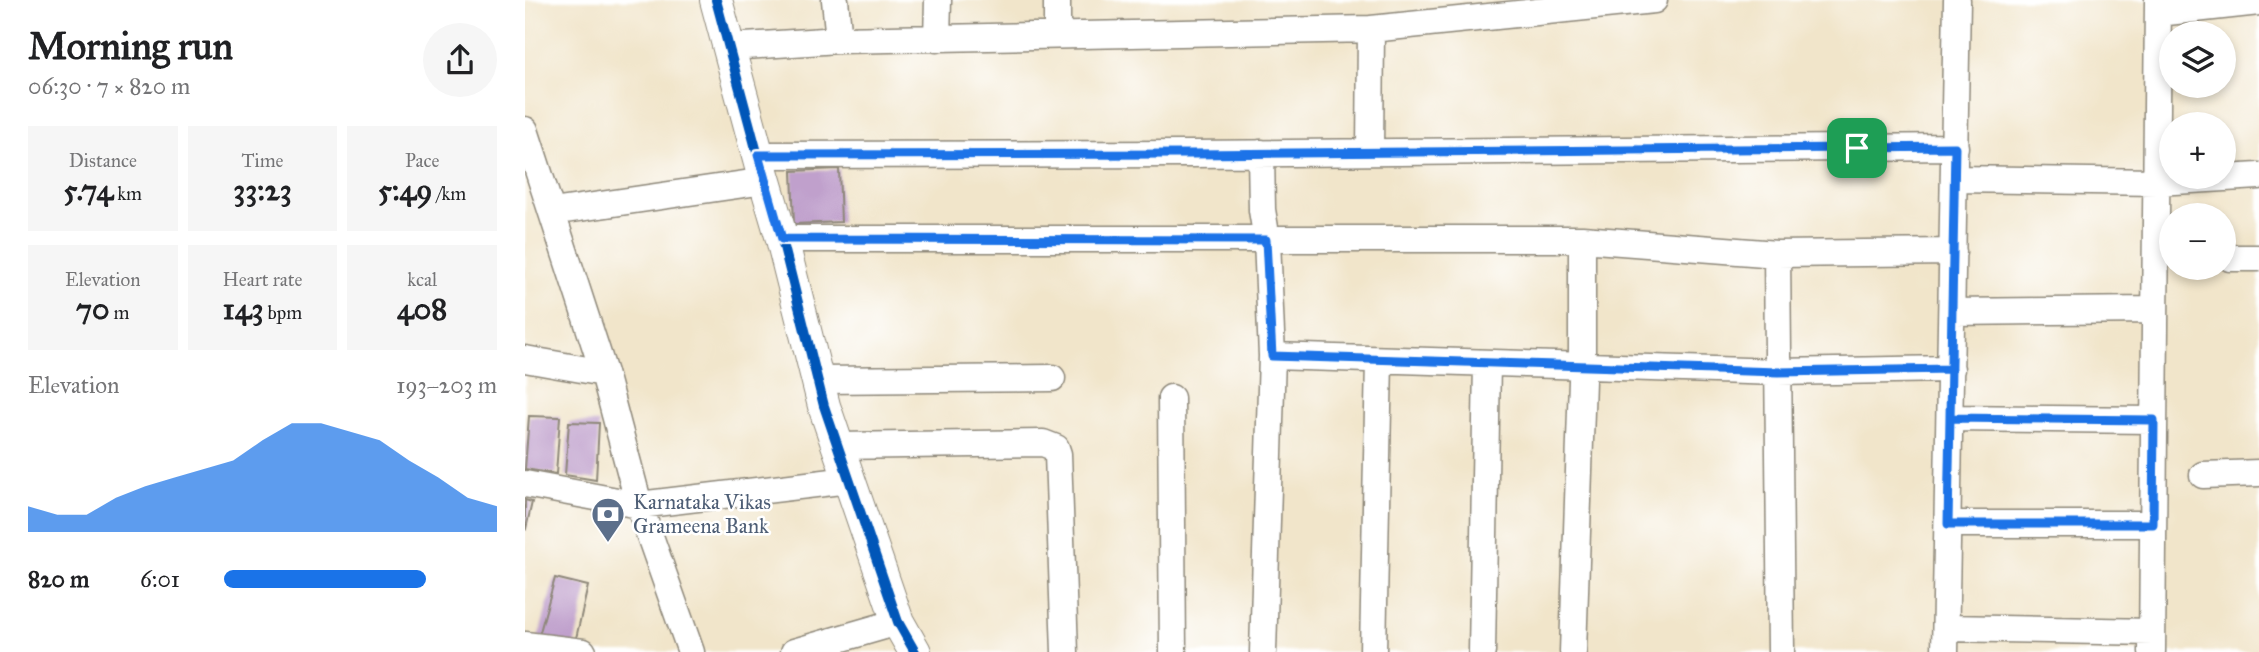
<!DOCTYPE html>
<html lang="en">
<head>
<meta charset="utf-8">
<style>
  body { margin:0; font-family:"IM FELL Great Primer",serif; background:#f6f6f6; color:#202124; height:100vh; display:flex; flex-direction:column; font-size:26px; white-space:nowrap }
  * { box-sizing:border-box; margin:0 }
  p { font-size:23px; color:#757577 }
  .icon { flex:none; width:38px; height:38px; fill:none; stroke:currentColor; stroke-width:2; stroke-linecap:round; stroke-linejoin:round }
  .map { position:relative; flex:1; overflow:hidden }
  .sheet { display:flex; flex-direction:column; background:#fff; width:525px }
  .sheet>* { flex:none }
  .fabs { position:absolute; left:1634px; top:21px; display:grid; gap:14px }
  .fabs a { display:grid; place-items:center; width:77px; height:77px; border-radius:50%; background:#fff; box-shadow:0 4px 10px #0003; font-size:35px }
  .pin { position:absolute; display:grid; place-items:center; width:60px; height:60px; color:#fff; margin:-30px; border-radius:14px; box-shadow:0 4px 10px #0006 }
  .round { display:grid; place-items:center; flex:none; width:74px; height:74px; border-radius:37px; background:#f6f6f6 }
  .summary { display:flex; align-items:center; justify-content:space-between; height:119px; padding:0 28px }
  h1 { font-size:38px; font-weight:700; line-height:52px }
  .metrics { display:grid; grid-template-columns:repeat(3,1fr); gap:10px; height:119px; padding:7px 28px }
  .metrics div { display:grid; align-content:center; border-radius:0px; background:#f6f6f6; text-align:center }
  .metrics b { font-size:30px; font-weight:700 }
  .metrics small { font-size:19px; font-weight:400 }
  .metrics p { font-size:19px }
  .chart { height:196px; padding:14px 28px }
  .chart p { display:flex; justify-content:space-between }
  .chart svg { width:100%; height:126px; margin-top:7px; fill:#1a73e8; opacity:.7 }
  ul { padding:0 28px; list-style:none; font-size:23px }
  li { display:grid; grid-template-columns:112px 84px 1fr; align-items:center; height:52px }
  li i { height:18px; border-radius:9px; background:#1a73e8 }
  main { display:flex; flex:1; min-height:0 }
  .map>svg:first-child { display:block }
  .building { fill:#c0a0cc }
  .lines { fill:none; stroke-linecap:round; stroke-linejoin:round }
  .minor-casing { stroke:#8e887a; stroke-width:29 }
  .tertiary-casing { stroke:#8e887a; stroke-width:34 }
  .minor { stroke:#fff; stroke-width:26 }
  .tertiary { stroke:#fff; stroke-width:32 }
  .cycleway-casing { stroke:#fff; stroke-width:15 }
  .cycleway { stroke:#0057b8; stroke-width:10 }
  .route-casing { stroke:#fff; stroke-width:14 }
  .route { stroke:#1a73e8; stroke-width:9 }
  .labels { text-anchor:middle; stroke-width:5; stroke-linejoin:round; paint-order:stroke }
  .service-label { font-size:21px; fill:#4e5e75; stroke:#fff; text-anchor:start }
</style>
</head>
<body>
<main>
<section class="sheet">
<div class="summary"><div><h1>Morning run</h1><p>06:30 · 7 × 820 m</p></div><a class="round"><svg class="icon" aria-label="share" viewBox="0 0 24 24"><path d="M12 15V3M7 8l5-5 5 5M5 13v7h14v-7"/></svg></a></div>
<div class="metrics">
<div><p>Distance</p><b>5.74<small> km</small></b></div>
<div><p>Time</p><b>33:23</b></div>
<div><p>Pace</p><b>5:49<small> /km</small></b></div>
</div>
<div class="metrics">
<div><p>Elevation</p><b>70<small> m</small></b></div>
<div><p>Heart rate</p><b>143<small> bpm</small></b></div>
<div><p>kcal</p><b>408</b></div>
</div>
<div class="chart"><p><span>Elevation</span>193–203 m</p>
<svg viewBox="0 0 160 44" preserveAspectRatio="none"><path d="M0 44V35L10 38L20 38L30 32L40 28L50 25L60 22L70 19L80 12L90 6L100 6L110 9L120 12L130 19L140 25L150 32L160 35V44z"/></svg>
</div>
<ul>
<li><b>820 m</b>6:01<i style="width:74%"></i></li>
</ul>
</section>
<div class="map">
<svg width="1734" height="652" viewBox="0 0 1734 652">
  <rect width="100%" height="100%" fill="#fff"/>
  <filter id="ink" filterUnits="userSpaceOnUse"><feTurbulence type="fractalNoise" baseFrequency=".0143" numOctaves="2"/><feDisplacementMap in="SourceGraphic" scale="14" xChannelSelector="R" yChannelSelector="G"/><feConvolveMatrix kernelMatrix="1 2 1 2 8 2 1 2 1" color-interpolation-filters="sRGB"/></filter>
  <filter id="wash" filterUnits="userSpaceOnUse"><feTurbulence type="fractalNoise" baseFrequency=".00686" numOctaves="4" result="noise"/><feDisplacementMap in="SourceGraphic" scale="28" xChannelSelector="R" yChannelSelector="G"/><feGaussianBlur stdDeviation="1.57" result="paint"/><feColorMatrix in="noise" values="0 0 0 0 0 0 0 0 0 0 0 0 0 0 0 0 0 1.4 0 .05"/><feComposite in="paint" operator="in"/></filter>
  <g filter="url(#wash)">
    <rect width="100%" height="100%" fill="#f1e5ca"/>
    <g id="blocks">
      <path class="building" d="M 314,169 L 316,222 L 269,224 L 267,171 Z
        M 4,416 L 35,417 L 31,474 L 0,469 Z
        M 44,422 L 74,423 L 71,480 L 40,475 Z
        M 0,500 L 7,502 L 1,529 L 0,528 Z
        M 30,578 L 63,586 L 49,647 L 13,639 Z"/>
    </g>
  </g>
  <g filter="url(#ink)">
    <use href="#blocks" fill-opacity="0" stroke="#8e887a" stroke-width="2"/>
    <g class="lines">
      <defs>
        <path id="minor" d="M 310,0 L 314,40
          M 532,0 L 532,35
          M 1633,13 L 1734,2
          M 412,39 L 413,0
          M 204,47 L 314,40 L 846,29
          M 0,130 L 79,373 L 114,505 L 166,652
          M 845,152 L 846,29 L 1129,0
          M 736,153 L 737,210 L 742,240 L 747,356 L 738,652
          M 233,155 L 666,154 L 1430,147
          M 1429,179 L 1632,182 L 1734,176
          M 27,212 L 240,181
          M 257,239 L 1057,239 L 1252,254 L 1428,252
          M 1252,254 L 1256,652
          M 1705,258 L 1734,258
          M 1427,312 L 1630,310
          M 747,356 L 1253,372 L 1426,369
          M 0,359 L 79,373
          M 293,380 L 527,378
          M 646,398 L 648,652
          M 1425,418 L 1629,420
          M 313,446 L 518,443 L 531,448 L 533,454 L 540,652
          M 1678,475 L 1734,473
          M 0,484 L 114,505 L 324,480
          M 1423,524 L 1628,524
          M 1421,628 L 1627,632
          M 0,645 L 58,652
          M 269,652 L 373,622
          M 848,652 L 854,360
          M 957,652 L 962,363
          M 1048,652 L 1057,380 L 1057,239
          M 1420,652 L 1432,0
          M 1627,652 L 1633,0"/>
        <path id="tertiary" d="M 191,0 L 237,171 L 257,239 L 299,406 L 373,622 L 390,652"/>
      </defs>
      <use href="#minor" class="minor-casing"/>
      <use href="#tertiary" class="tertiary-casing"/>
      <use href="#minor" class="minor"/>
      <use href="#tertiary" class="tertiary"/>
      <defs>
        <path id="cycleway" d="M 191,0 L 237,171 L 257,239 L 299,406 L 373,622 L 390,652
          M 233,155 L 666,154 L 1430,147"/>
      </defs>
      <use href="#cycleway" class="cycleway-casing"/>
      <use href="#cycleway" class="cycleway"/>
    </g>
  </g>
  <g class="lines" filter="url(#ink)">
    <defs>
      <path id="route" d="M 1332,148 L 666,154 L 233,155 L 257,239 L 741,240 L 747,356 L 1253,372 L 1426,369 L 1425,418 L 1629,420 L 1628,524 L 1423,524 C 1425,398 1428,272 1430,147 L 1332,148"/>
    </defs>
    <use href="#route" class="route-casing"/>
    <use href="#route" class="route"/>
  </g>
  <defs>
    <symbol id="bank-pin" viewBox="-11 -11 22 30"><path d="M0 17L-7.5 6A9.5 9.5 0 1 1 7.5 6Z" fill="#5c6f8a" stroke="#fff"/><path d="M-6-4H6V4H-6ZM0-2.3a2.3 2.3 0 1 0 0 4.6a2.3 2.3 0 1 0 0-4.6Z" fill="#fff"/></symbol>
  </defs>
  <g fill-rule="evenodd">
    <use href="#bank-pin" x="64" y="495" width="38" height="52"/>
  </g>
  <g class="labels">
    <g class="service-label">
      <text x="108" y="509">Karnataka Vikas<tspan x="108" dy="24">Grameena Bank</tspan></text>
    </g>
  </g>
</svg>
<div class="fabs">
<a><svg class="icon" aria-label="layers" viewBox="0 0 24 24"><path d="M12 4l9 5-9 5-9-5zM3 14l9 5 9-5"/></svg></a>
<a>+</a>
<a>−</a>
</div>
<div class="pin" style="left:1332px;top:148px;background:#1e9e55"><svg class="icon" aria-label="arrive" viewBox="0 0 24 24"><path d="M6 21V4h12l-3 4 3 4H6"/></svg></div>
</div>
</main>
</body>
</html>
